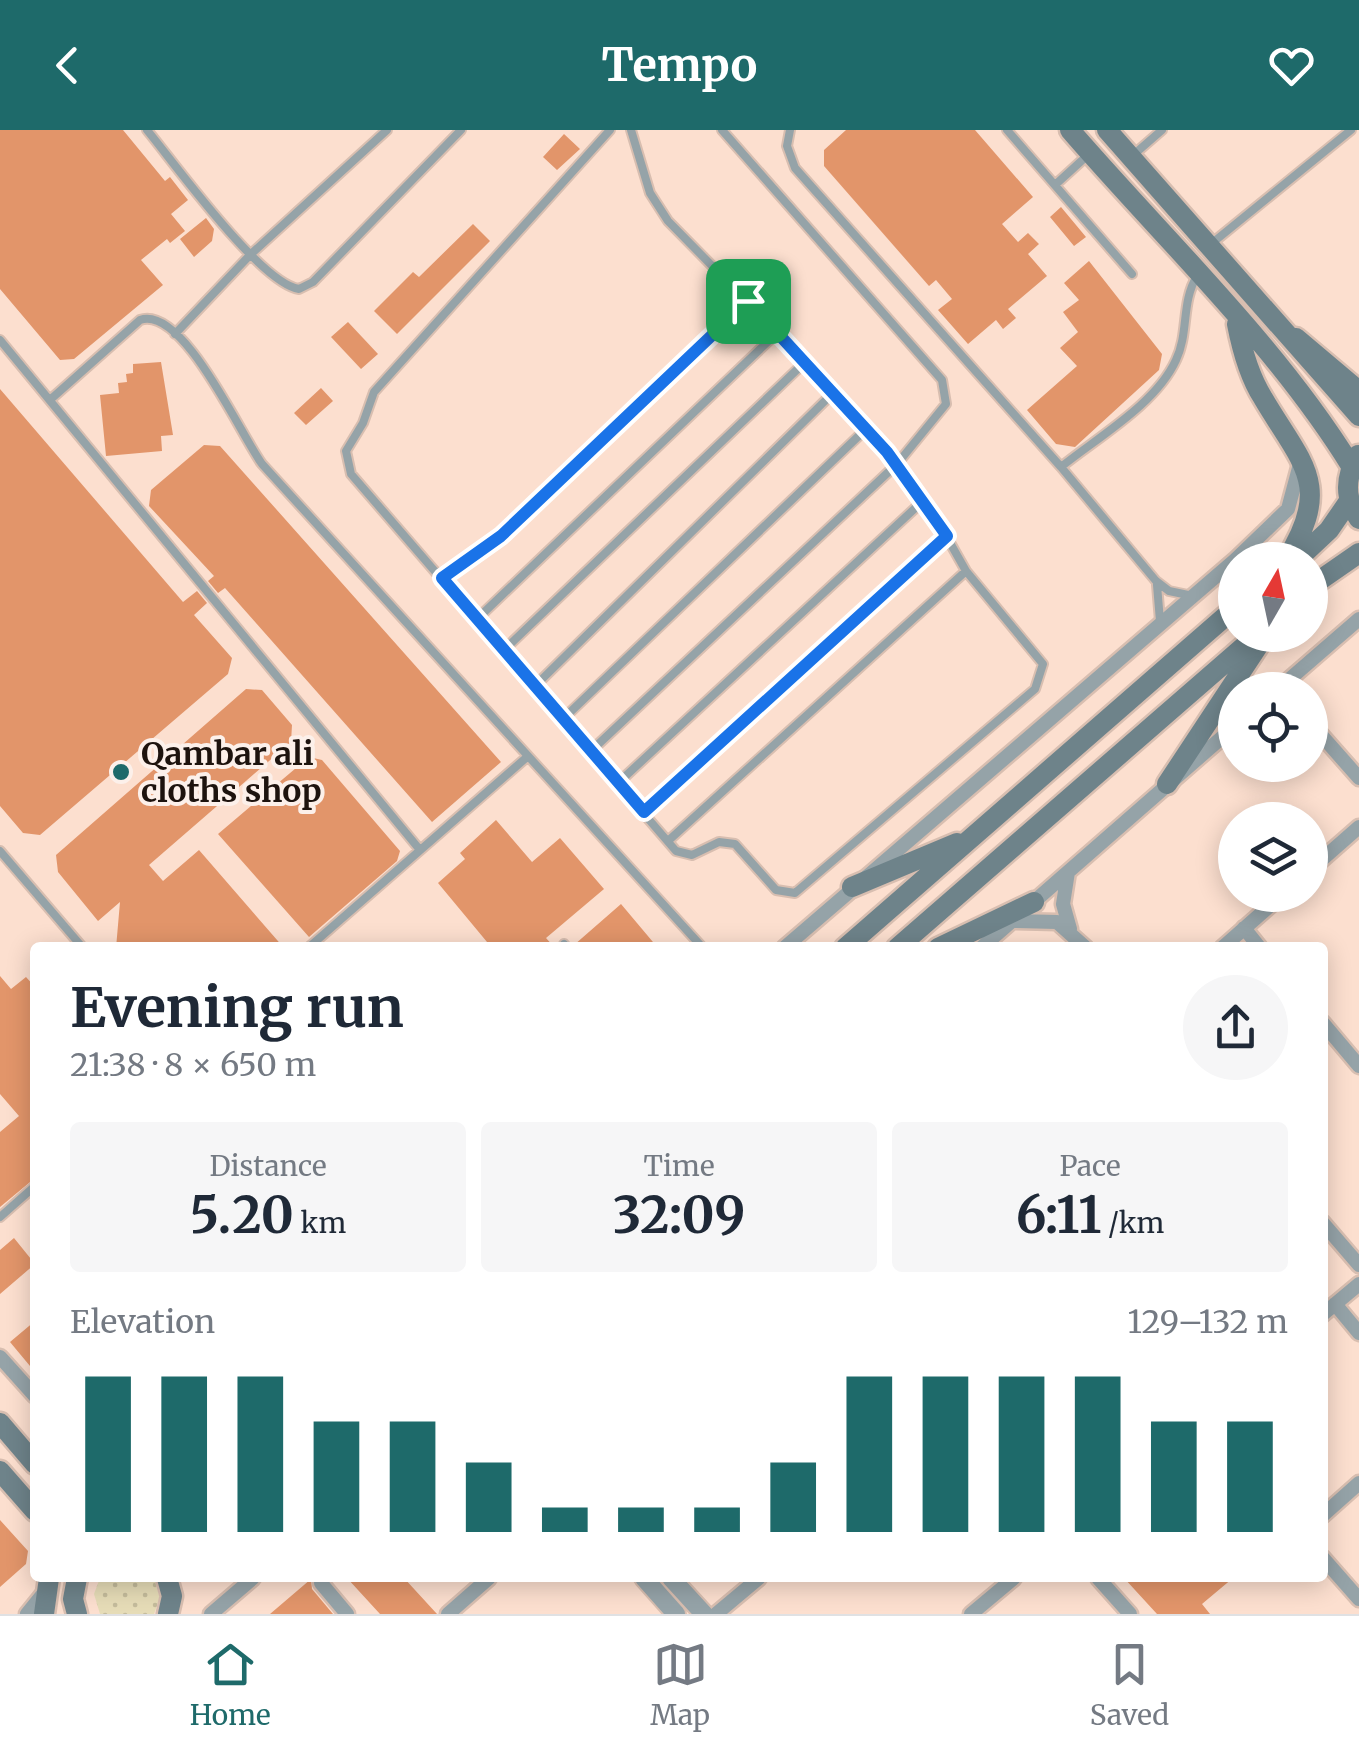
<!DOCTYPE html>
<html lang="en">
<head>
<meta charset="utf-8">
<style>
  body { margin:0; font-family:Merriweather,serif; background:#f6f6f7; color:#1f2937; height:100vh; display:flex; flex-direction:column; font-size:38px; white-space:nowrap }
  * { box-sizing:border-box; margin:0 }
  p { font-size:32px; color:#747a83 }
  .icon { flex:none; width:55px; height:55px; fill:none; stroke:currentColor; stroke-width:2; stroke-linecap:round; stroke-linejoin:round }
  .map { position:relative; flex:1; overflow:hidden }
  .drawer { position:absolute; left:30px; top:812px; width:1298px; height:640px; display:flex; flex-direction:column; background:#fff; border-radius:10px; box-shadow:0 5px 25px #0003 }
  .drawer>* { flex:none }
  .needle { width:65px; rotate:9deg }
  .controls { position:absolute; left:1218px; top:412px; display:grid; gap:20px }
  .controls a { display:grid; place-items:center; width:110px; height:110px; border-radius:50%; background:#fff; box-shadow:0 5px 25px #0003; font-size:50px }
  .pin { position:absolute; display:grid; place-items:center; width:85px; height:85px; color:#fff; margin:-42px; border-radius:20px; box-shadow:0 5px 15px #0006 }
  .round { display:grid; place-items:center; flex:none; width:105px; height:105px; border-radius:52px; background:#f6f6f7 }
  .overview { display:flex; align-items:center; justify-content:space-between; height:170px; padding:0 40px }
  h1 { font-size:55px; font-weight:700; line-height:75px }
  .stats { display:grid; grid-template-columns:repeat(3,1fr); gap:15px; height:170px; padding:10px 40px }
  .stats div { display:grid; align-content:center; border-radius:10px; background:#f6f6f7; text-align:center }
  .stats b { font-size:50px; font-weight:700 }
  .stats small { font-size:28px; font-weight:400 }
  .stats p { font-size:28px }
  .chart { height:280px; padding:20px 40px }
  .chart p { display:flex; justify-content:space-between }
  .chart svg { width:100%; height:180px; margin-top:10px; stroke:#1e6a6a; stroke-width:6 }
  header { display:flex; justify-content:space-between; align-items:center; height:130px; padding:0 40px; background:#1e6a6a; color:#fff; font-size:45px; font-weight:700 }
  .tab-bar { display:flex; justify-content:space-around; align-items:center; height:140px; border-top:2px solid #e0e1e3; background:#fff; font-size:28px; color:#747a83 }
  .tab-bar a { display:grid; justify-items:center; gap:5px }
  .tab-bar .current { color:#1e6a6a }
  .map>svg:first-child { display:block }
  .sand { fill:url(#sand-dots) }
  .building { fill:#e2956a }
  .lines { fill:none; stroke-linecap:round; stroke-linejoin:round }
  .service-casing { stroke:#d8beb0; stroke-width:12 }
  .minor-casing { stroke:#d8beb0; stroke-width:19 }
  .tertiary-casing { stroke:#d8beb0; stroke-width:22 }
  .secondary-casing { stroke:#d8beb0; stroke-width:25 }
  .service { stroke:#95a3a8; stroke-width:8 }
  .minor { stroke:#95a3a8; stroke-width:14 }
  .tertiary { stroke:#95a3a8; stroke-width:18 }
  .secondary { stroke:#6e838a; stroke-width:20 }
  .route-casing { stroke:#fff; stroke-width:20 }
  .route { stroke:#1a73e8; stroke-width:12 }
  .poi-dot { fill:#1e6a6a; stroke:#fcf0ea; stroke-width:4 }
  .labels { text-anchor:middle; stroke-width:8; stroke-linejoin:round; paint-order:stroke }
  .poi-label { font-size:32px; font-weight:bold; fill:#1d130e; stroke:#fcf0ea; text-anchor:start }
</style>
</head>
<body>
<header><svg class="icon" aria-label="back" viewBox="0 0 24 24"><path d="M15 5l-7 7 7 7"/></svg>Tempo<svg class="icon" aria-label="heart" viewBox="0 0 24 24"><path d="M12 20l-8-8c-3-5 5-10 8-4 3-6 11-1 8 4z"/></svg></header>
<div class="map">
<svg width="1359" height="1484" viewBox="0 0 1359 1484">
  <defs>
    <pattern id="sand-dots" width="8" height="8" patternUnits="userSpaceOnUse" patternTransform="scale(2.5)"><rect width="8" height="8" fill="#e6dcb7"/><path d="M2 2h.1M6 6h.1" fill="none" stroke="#c5bc9c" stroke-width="1.8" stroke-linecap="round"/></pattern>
  </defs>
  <rect width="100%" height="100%" fill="#fcdfcf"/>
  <path class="sand" d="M 100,1448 L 154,1448 L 160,1468 L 154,1484 L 100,1484 L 94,1464 Z"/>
  <path class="building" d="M 0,0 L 123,0 L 165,51 L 170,47 L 188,70 L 171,84 L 185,101 L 170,113 L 167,109 L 141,130 L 163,155 L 74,229 L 60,230 L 0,159 Z
    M 846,0 L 975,0 L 1033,67 L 1002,94 L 1018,112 L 1028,103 L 1039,114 L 1028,124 L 1047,146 L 1008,179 L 1016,188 L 1003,199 L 996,190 L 968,214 L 938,180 L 952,169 L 936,150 L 929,156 L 824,36 L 824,20 Z
    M 564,4 L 580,19 L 557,40 L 543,27 Z
    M 1061,77 L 1086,107 L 1074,116 L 1050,87 Z
    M 206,88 L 214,99 L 212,111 L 194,127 L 180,109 Z
    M 473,94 L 490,111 L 397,204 L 374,181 L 413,142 L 419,147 Z
    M 1089,131 L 1162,224 L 1159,240 L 1075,317 L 1056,314 L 1027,280 L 1077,236 L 1060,218 L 1078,202 L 1063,182 L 1079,170 L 1064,153 Z
    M 348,192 L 378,224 L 361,239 L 331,207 Z
    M 161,232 L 173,305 L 161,306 L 162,321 L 106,326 L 100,265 L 119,263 L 118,253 L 127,252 L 126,244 L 133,243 L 133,234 Z
    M 321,258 L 333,271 L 306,295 L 294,283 Z
    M 0,259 L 183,472 L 197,461 L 207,473 L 194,485 L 232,528 L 228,544 L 40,705 L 23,703 L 0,676 Z
    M 204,315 L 220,316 L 501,632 L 432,692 L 225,458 L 218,463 L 208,451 L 214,446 L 149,376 L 151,360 Z
    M 246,559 L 262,560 L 292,595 L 291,612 L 149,735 L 163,751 L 199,720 L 284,818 L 116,818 L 120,772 L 98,791 L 58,742 L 56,725 Z
    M 309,627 L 322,630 L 400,721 L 397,731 L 309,807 L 218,704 Z
    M 496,690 L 532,732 L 560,708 L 604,759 L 546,808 L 555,818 L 492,818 L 438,753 L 465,729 L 460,723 Z
    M 621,774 L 658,818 L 574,818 L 574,815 Z
    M 0,846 L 11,859 L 26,847 L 35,857 L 35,1048 L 0,1077 L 0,1002 L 19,986 L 0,964 Z
    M 14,1108 L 35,1134 L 0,1164 L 0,1120 Z
    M 35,1191 L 35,1242 L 10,1212 Z
    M 0,1390 L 28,1421 L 26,1434 L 0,1457 Z
    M 347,1448 L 404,1448 L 437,1484 L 380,1484 Z
    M 1124,1448 L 1233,1448 L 1202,1474 L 1210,1484 L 1157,1484 Z
    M 311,1449 L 312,1459 L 333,1484 L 270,1484 Z"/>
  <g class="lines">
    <defs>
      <path id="service" d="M 147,0 C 175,34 260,153 299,159 L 313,152 L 461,0
        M 610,0 L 374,262 L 363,293 L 346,321 L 351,344 L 676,721 L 692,725 L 719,712 L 735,714 L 776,760 L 795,763 L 1035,559 L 1043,534 L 966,441 L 936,388 L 887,322 L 835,261 L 668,91 L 650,63 L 631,0
        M 790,0 L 787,16 L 795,38 L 1061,337 L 1156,451 L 1169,461 L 1193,466
        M 1007,0 L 1132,144
        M 1131,27 L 1162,0
        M 1055,55 L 1089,24
        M 1211,114 L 1351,0
        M 175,204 L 250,125 L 387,0
        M 0,210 L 420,720
        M 51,269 L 140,190 C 183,175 240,304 262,334 L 703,818
        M 1061,337 C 1098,307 1156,274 1176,230 C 1189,203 1181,172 1197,146
        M 442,448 L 501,406 L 749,171
        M 1157,455 L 1160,491
        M 477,489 L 778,202
        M 504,520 L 806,231
        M 535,556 L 835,261
        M 563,589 L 867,298
        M 591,621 L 897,334 L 946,274 L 942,250 L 722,0
        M 618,653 L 924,370
        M 643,682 L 947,406
        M 668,711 L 966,441
        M 0,721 L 83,818
        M 564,814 L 567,818
        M 308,818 L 527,627
        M 0,1087 L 35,1056"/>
      <path id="minor" d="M 1235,430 L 1288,379 L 1300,334
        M 1277,560 L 1359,489
        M 1315,598 L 1359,648
        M 1310,740 L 1359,697
        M 1068,742 L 1063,774 L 1070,799
        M 1013,791 L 1057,792 L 1086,818
        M 1244,798 L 1260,818
        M 784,818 L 1235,430
        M 981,818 L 1235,596
        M 1222,818 L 1282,765
        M 1322,892 L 1359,936
        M 1322,1092 L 1359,1135
        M 1335,1174 L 1359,1203
        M 1322,1185 L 1359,1154
        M 0,1227 L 35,1266
        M 1322,1386 L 1359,1353
        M 1322,1427 L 1359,1469
        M 1098,1448 L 1130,1484
        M 321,1453 L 347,1484
        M 27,1484 L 44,1463
        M 211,1484 L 253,1448
        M 448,1484 L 489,1448
        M 716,1484 L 759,1448
        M 971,1484 L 1014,1448"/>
      <path id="tertiary" d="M 644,1448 L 676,1484
        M 671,1448 L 704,1484"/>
      <path id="secondary" d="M 1070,0 C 1164,109 1275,213 1351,336
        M 1107,0 L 1359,286
        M 1237,194 C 1242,220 1249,246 1263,268 C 1301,333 1334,354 1286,430
        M 1296,208 L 1359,261
        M 1358,325 C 1345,347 1344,368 1359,389
        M 1297,430 L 1329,400 L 1349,371
        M 1310,457 L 1359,423
        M 1167,654 L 1262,510
        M 852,757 L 957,713
        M 845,818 L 1235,478
        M 897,818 L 1257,505
        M 938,818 L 1034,772
        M 0,1293 L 35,1334
        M 0,1341 L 35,1381
        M 167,1448 L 172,1466 L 168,1484
        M 44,1484 L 49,1448
        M 77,1484 L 73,1469 L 77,1448"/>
    </defs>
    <use href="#service" class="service-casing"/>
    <use href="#minor" class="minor-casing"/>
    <use href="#tertiary" class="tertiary-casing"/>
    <use href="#secondary" class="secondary-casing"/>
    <use href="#service" class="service"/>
    <use href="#minor" class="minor"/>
    <use href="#tertiary" class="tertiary"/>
    <use href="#secondary" class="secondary"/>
  </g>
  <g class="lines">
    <defs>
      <path id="route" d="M 748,171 L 887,322 L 947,406 L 644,682 L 442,448 L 501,406 Z"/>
    </defs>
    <use href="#route" class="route-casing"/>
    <use href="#route" class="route"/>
  </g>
  <circle class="poi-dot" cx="121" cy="642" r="10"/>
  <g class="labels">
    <g class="poi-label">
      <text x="141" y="635">Qambar ali<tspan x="141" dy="37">cloths shop</tspan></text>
    </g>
  </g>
</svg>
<div class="controls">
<a><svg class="needle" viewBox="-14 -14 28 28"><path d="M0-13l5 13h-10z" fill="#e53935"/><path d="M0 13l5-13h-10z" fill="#747a83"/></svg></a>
<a><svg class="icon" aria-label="locate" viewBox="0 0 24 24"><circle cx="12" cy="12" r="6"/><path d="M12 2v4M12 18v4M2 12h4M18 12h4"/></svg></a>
<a><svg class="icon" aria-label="layers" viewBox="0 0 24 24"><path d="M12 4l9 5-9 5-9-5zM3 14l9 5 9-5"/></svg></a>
</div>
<div class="pin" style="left:748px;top:171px;background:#1e9e55"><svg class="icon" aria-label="arrive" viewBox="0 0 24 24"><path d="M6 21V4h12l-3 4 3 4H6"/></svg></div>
<section class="drawer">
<div class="overview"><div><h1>Evening run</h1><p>21:38 · 8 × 650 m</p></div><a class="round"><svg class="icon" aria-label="share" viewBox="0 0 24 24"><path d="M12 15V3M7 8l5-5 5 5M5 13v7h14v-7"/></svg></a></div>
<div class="stats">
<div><p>Distance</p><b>5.20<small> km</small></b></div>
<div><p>Time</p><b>32:09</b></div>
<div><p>Pace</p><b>6:11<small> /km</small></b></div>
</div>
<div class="chart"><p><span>Elevation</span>129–132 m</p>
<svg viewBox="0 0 160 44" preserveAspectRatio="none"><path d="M5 44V6M15 44V6M25 44V6M35 44V17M45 44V17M55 44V27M65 44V38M75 44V38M85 44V38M95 44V27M105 44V6M115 44V6M125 44V6M135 44V6M145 44V17M155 44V17"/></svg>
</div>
</section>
</div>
<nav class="tab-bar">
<a class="current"><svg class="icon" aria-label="home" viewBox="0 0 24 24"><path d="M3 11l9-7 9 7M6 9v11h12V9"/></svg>Home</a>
<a><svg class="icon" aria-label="map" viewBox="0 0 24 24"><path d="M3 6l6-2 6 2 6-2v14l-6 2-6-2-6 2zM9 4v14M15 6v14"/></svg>Map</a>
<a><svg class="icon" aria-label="saved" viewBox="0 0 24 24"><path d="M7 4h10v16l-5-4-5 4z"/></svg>Saved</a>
</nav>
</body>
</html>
